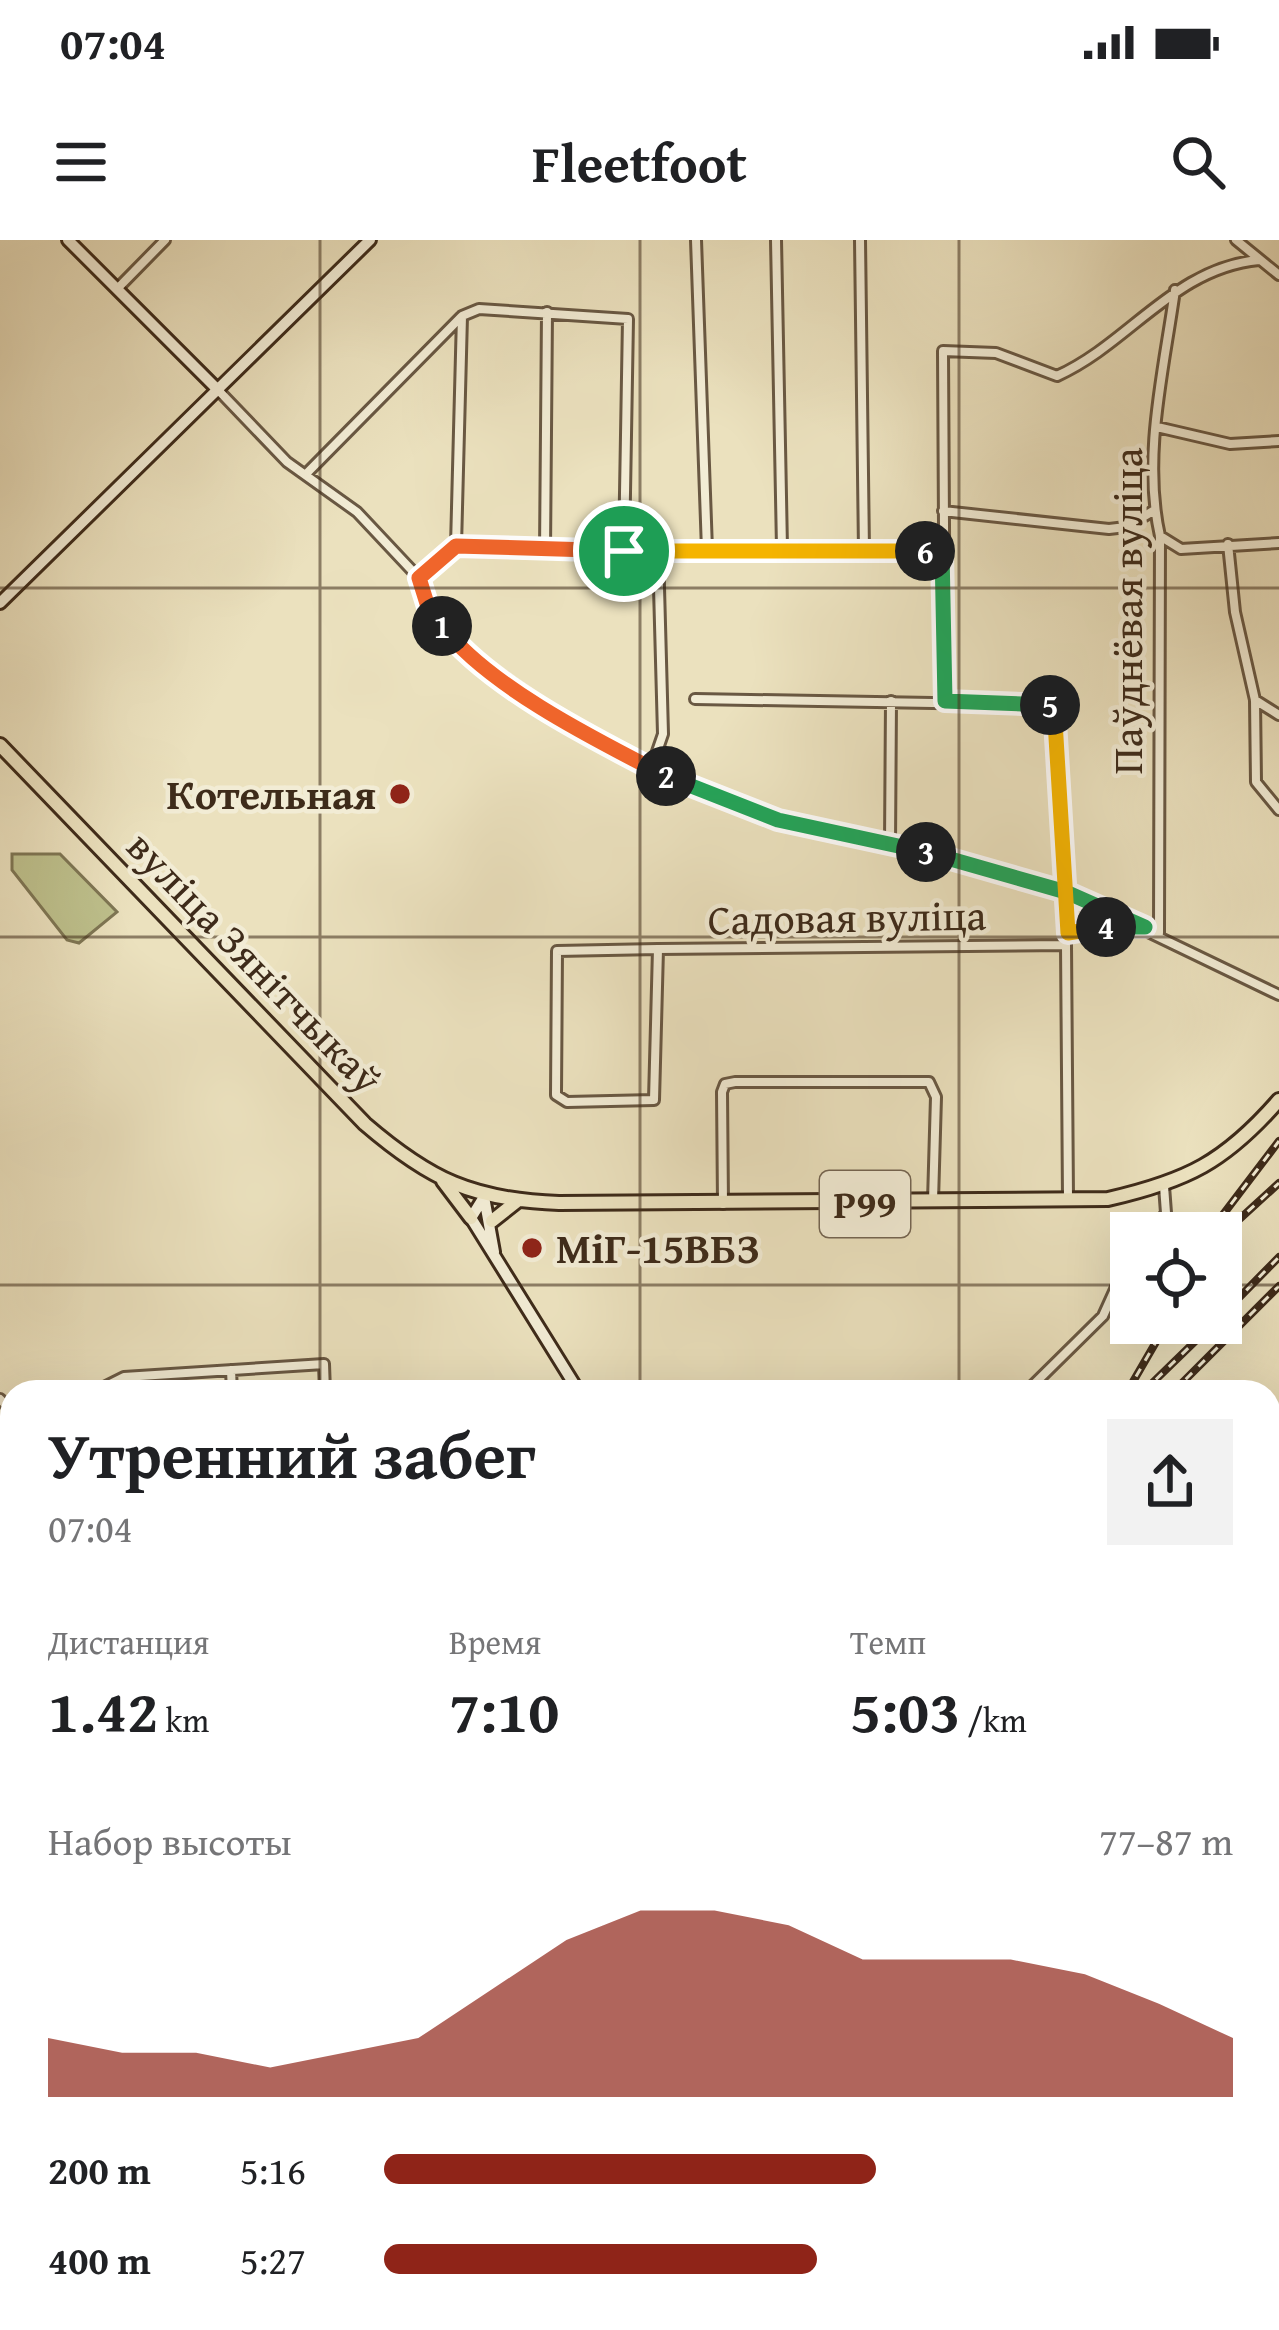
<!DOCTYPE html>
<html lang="ru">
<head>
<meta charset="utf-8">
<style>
  body { margin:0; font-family:"Gentium Book Plus",serif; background:#f2f2f2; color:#202124; height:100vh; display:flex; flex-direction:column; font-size:45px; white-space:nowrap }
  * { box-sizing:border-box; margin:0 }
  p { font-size:39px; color:#757577 }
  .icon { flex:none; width:66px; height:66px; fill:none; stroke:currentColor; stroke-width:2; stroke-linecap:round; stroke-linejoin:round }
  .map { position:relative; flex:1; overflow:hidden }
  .details { position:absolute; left:0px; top:1140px; width:1281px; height:951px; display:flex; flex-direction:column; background:#fff; border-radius:36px 36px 0 0; box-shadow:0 12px 48px #0002 }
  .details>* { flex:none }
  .tools { position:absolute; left:1110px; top:972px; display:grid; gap:24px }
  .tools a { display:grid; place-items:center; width:132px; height:132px; border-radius:0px; background:#fff; box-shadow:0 12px 48px #0002; font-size:60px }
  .pin { position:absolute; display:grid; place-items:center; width:102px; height:102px; color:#fff; margin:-51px; border:6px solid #fff; border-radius:50%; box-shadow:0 3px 12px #0007 }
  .km { position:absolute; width:60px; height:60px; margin:-30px; border-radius:50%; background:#222; color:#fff; font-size:33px; line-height:60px; text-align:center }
  .round { display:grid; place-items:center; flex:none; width:126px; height:126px; border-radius:0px; background:#f2f2f2 }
  .headline { display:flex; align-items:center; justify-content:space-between; height:204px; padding:0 48px }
  h1 { font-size:66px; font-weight:700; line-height:90px }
  .stats { display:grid; grid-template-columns:repeat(3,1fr); gap:18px; height:204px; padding:12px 48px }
  .stats div { display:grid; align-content:center }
  .stats b { font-size:60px; font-weight:700 }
  .stats small { font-size:33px; font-weight:400 }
  .stats p { font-size:33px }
  .chart { height:336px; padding:24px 48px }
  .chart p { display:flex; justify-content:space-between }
  .chart svg { width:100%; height:216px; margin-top:12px; fill:#8f2418; opacity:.7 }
  ul { padding:0 48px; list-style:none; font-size:39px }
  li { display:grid; grid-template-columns:192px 144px 1fr; align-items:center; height:90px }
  li i { height:30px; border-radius:15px; background:#8f2418 }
  .status { display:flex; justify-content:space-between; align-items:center; height:84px; padding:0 60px; background:#fff; direction:ltr }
  .status svg { height:33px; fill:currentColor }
  header { display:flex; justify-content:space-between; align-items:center; height:156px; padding:0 48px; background:#fff; font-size:54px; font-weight:700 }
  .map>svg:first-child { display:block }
  .green { fill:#bec18d; stroke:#7e7654; stroke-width:3 }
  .water { fill:#9bbcba; stroke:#76827a; stroke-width:3 }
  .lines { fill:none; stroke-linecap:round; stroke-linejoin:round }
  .river { stroke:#9bbcba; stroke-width:16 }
  .street-casing { stroke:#695843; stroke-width:14 }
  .secondary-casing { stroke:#3e2b1a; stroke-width:16 }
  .primary-casing { stroke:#3e2b1a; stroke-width:18 }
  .street { stroke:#f2ecd5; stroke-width:8 }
  .secondary { stroke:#f2ecd5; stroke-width:10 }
  .primary { stroke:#ebe1be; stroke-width:12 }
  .rail-casing { stroke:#3e2b1a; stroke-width:8 }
  .rail { stroke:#f2ecd5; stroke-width:3; stroke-dasharray:9; stroke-linecap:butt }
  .split-1-casing { stroke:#fff; stroke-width:24 }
  .split-2-casing { stroke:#fff; stroke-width:24 }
  .split-3-casing { stroke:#fff; stroke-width:24 }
  .split-4-casing { stroke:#fff; stroke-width:24 }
  .split-5-casing { stroke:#fff; stroke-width:24 }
  .split-6-casing { stroke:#fff; stroke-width:24 }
  .split-7-casing { stroke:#fff; stroke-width:24 }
  .split-1 { stroke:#f0652b; stroke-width:15 }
  .split-2 { stroke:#f0652b; stroke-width:15 }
  .split-3 { stroke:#22a559; stroke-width:15 }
  .split-4 { stroke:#22a559; stroke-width:15 }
  .split-5 { stroke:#f5b400; stroke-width:15 }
  .split-6 { stroke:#22a559; stroke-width:15 }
  .split-7 { stroke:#f5b400; stroke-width:15 }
  .grid { fill:none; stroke:#3e2b1a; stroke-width:3; stroke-opacity:0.55 }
  .poi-dot { fill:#8f2418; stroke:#f2ecd5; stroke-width:4.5 }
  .labels { text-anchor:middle; stroke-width:9; stroke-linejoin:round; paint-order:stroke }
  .shield { fill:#f2ecd5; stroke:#746552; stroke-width:3 }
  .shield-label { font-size:39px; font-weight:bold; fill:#3e2b1a }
  .street-label { font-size:42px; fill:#3e2b1a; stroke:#f2ecd5 }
  .poi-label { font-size:42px; font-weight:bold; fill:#3e2b1a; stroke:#f2ecd5; text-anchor:end }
</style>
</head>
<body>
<div class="status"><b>07:04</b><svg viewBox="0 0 49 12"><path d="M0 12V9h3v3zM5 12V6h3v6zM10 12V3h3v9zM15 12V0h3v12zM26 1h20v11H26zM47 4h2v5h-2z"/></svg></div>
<header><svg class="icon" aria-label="menu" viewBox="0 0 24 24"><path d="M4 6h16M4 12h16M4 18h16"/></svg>Fleetfoot<svg class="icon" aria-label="search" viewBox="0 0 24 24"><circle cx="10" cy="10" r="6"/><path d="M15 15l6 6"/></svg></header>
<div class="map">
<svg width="1279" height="2090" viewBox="0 0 1279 2090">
  <rect width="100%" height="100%" fill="#ebe1be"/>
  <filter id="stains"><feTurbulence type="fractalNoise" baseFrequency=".00167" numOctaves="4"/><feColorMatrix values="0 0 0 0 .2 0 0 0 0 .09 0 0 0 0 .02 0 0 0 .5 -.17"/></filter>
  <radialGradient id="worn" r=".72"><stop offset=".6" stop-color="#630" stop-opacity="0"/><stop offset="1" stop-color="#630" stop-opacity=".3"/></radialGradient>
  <path class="green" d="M 12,614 L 60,614 L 117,672 L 79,703 L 67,700 L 12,630 Z"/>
  <path class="water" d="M 660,2079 L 717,2079 L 726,2088 L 745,2079 L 784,2079 L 777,2090 L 650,2090 Z"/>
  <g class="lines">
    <path class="river" d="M 1269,1863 L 1279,1853"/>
    <defs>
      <path id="street" d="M 696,0 L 707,310
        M 776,0 L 782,308
        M 860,0 L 864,311
        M 1236,0 L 1279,35
        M 117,49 L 165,0
        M 219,151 L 287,222 L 357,272 L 419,338 L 429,370 L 455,403 L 596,502 L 693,550 L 779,580 L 971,621 L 1065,652 L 1279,755
        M 1157,187 L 1230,204 L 1279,201
        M 308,232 L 461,77
        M 943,271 L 1109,289 L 1126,287 L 1153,271
        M 1160,296 L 1181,309 L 1279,303
        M 1228,304 L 1235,372 L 1255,460 L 1256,542 L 1279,570
        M 456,306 L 942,311
        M 545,311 L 547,72
        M 419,338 L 456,306 L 462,76 L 479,69 L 628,79 L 624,311
        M 695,459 L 1054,465 L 1066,705
        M 1255,460 L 1279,475
        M 945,461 L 943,111 L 996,113 L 1057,136 C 1130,103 1174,28 1259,20
        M 651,529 L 663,494 L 658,311
        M 890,604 L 891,461
        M 1068,693 L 1137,687
        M 1159,693 L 1160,296 C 1142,216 1164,130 1175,50
        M 658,709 L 557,711 L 556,855 L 567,862 L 654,860 L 658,709 L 1066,705 L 1068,958
        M 723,964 L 722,852 L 725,844 L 735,842 L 929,842 L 936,857 L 933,961
        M 1150,993 L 1166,973 L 1164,946
        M 231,1130 L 232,1152
        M 94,1152 L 124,1137 L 324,1124 L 325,1152
        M 1026,1152 L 1103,1076 L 1131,1014
        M 0,1159 L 12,1171
        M 0,1236 L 12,1236
        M 1269,1282 L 1279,1289
        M 0,1336 L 12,1336
        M 0,1607 L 12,1594
        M 0,1958 L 12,1953"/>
      <path id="secondary" d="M 68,0 L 219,151
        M 0,363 L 370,0
        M 494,1012 L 484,957 L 471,978 L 579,1152
        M 1269,1444 L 1279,1419
        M 1269,1508 L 1279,1504
        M 0,1647 L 12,1647
        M 0,1849 L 12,1875
        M 1269,2055 L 1279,2052
        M 1139,2079 L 1143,2090
        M 47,2090 L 50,2079
        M 376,2090 L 391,2079
        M 1125,2090 L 1128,2079
        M 1159,2090 L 1196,2079
        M 1189,2090 L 1205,2079"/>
      <path id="primary" d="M 0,505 L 365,884 C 430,940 473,960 559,963 L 1108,959 C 1187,941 1225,922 1279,860
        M 443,941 L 471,978
        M 492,981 L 516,962"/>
    </defs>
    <use href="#street" class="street-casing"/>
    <use href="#secondary" class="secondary-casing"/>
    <use href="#primary" class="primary-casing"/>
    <use href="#street" class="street"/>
    <use href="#secondary" class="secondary"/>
    <use href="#primary" class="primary"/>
    <defs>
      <path id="rail" d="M 1209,993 L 1279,901
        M 1221,996 L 1279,943
        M 1221,1076 L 1279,1017
        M 1127,1152 L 1167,1083
        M 1143,1152 L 1214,1083
        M 1173,1152 L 1279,1046
        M 0,1678 L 12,1678"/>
    </defs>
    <use href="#rail" class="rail-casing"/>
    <use href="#rail" class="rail"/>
  </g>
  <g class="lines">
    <defs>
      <path id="split-1" d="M 442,386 L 429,370 L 419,338 L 456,306 L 624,311"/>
      <path id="split-2" d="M 442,386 C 489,447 598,501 666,536"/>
      <path id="split-3" d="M 666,536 L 778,580 L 926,612"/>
      <path id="split-4" d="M 926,612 L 1066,652 L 1145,687 L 1106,687"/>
      <path id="split-5" d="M 1050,465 L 1054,465 L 1068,693 L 1106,687"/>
      <path id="split-6" d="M 925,311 L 942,311 L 945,461 L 1050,465"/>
      <path id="split-7" d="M 624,311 L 925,311"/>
    </defs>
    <use href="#split-1" class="split-1-casing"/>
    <use href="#split-2" class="split-2-casing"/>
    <use href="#split-3" class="split-3-casing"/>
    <use href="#split-4" class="split-4-casing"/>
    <use href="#split-5" class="split-5-casing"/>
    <use href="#split-6" class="split-6-casing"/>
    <use href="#split-7" class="split-7-casing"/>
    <use href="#split-1" class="split-1"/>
    <use href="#split-2" class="split-2"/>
    <use href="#split-3" class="split-3"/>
    <use href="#split-4" class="split-4"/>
    <use href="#split-5" class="split-5"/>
    <use href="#split-6" class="split-6"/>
    <use href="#split-7" class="split-7"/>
  </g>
  <path class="grid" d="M 320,0 L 320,1152M 640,0 L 640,1152M 959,0 L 959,1152M 0,348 L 1279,348M 0,697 L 1279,697M 0,1045 L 1131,1045M 1221,1045 L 1279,1045M 0,1393 L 12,1393M 1269,1393 L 1279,1393M 0,1742 L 12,1742M 1269,1742 L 1279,1742M 320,2079 L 320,2090M 640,2079 L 640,2090M 959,2079 L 959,2090"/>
  <g class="poi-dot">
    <circle cx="400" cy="554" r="12"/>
    <circle cx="532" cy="1008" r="12"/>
  </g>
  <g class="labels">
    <rect class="shield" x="820" y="931" width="90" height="66" rx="9"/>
    <g class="shield-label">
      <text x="865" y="978">Р99</text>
    </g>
    <g class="street-label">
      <text transform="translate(1127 371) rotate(-90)" y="15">Паўднёвая вуліца</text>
      <text transform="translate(847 677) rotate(-1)" y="15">Садовая вуліца</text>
      <text transform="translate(255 722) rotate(46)" y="15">вуліца Зянітчыкаў</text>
    </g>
    <g class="poi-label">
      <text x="376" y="569">Котельная</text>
      <text x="556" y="1023" text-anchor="start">МіГ-15ВБЗ</text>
    </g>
  </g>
  <rect width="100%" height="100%" filter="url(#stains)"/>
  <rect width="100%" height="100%" fill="url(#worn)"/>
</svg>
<div class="tools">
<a><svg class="icon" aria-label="locate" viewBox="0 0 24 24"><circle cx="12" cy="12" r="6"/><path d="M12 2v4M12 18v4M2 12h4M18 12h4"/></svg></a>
</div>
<div class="pin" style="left:624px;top:311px;background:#1e9e55"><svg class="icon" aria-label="arrive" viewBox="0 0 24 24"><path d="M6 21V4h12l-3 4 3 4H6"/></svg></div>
<b class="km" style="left:442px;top:386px">1</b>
<b class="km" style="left:666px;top:536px">2</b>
<b class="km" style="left:926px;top:612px">3</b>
<b class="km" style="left:1106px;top:687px">4</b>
<b class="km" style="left:1050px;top:465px">5</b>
<b class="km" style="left:925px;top:311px">6</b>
<section class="details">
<div class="headline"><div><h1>Утренний забег</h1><p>07:04</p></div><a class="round"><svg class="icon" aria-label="share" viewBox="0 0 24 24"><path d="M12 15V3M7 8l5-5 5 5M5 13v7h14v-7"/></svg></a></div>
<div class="stats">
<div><p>Дистанция</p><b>1.42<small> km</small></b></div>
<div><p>Время</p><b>7:10</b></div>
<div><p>Темп</p><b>5:03<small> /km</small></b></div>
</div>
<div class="chart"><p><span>Набор высоты</span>77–87 m</p>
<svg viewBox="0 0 160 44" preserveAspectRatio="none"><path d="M0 44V32L10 35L20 35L30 38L40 35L50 32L60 22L70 12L80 6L90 6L100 9L110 16L120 16L130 16L140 19L150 25L160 32V44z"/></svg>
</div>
<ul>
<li><b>200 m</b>5:16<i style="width:58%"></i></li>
<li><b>400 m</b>5:27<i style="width:51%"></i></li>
</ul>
</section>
</div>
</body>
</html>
